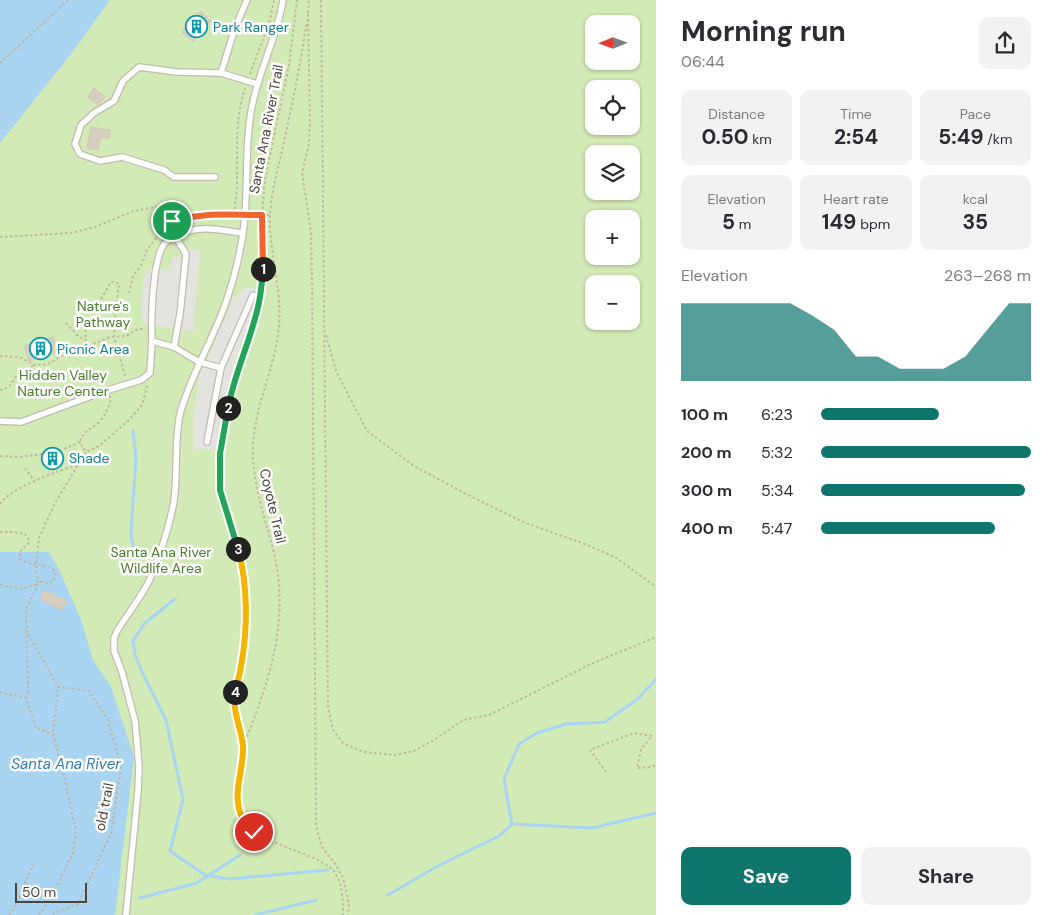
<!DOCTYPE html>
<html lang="en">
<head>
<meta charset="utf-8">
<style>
  body { margin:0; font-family:"DM Sans",sans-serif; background:#f2f2f3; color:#2b2b33; height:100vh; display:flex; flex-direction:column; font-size:19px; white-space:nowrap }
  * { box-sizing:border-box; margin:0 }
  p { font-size:16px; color:#7c7c81 }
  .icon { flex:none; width:28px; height:28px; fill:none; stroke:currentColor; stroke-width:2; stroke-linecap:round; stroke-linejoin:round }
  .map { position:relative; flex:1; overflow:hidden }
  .panel { display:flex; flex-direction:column; background:#fff; width:400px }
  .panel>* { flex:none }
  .needle { width:32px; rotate:269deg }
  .tools { position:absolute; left:585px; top:15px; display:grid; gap:10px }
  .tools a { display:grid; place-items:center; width:55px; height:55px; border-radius:10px; background:#fff; box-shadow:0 1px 4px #0004; font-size:25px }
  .scale { position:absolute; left:15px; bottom:12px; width:72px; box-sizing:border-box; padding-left:5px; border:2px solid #4b4439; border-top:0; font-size:14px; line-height:18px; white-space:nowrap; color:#4b4439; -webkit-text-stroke:4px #fff; paint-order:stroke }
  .pin { position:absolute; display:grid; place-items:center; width:42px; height:42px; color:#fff; margin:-21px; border:2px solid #fff; border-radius:50%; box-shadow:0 1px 5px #0007 }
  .km { position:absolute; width:25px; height:25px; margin:-12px; border-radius:50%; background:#222; color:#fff; font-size:14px; line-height:25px; text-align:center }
  .round { display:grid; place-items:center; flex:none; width:52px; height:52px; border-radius:10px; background:#f2f2f3 }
  .head { display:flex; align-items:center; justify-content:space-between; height:85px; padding:0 25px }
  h1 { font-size:28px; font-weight:700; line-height:38px }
  .figures { display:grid; grid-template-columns:repeat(3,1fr); gap:8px; height:85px; padding:5px 25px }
  .figures div { display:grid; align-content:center; border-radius:10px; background:#f2f2f3; text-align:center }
  .figures b { font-size:21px; font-weight:700 }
  .figures small { font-size:14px; font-weight:400 }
  .figures p { font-size:14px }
  .chart { height:140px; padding:10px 25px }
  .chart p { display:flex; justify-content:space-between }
  .chart svg { width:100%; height:90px; margin-top:5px; fill:#0f766e; opacity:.7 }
  .action { display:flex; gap:10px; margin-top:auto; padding:10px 25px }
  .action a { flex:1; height:58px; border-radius:10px; background:#0f766e; color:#fff; font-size:20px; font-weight:700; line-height:58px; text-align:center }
  .action a+a { background:#f2f2f3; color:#2b2b33 }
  ul { padding:0 25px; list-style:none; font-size:16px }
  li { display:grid; grid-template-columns:80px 60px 1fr; align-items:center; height:38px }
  li i { height:12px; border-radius:6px; background:#0f766e }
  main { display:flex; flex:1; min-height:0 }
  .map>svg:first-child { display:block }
  .green { fill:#d2eab5; fill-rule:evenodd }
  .parking { fill:#e5e3e0 }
  .water { fill:#a9d4f2 }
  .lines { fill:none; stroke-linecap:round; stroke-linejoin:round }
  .stream { stroke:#a9d4f2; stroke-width:3 }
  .building { fill:#d8cfc1; stroke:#d3c7b4 }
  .lane-casing { stroke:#c2bbae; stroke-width:8 }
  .path { stroke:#c4b79f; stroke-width:2; stroke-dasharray:2.5 2.5; stroke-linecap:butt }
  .lane { stroke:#fff; stroke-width:5.5 }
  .split-1-casing { stroke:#fff; stroke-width:10 }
  .split-2-casing { stroke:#fff; stroke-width:10 }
  .split-3-casing { stroke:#fff; stroke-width:10 }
  .split-4-casing { stroke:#fff; stroke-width:10 }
  .split-5-casing { stroke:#fff; stroke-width:10 }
  .split-1 { stroke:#f0652b; stroke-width:6 }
  .split-2 { stroke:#22a559; stroke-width:6 }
  .split-3 { stroke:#22a559; stroke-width:6 }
  .split-4 { stroke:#f5b400; stroke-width:6 }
  .split-5 { stroke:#f5b400; stroke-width:6 }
  .labels { text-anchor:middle; stroke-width:5; stroke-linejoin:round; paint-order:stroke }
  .culture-label { font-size:14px; fill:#0d838f; stroke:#fff; text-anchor:start }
  .street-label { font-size:14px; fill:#4b4439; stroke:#fff }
  .park-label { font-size:14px; fill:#4a7f2a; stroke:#fff }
  .water-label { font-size:15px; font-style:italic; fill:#2e7ab2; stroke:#fff }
</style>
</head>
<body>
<main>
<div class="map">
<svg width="656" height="915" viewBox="0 0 656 915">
  <rect width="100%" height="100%" fill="#f6f3ec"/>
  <path class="green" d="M 0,0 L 656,0 L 656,915 L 0,915 ZM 594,24 L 631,24 L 631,61 L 594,61 ZM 594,89 L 631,89 L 631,126 L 594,126 ZM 594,154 L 631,154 L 631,191 L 594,191 ZM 594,219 L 631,219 L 631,256 L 594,256 ZM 594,284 L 631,284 L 631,321 L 594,321 Z"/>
  <path class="parking" d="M 187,248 L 200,251 L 193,331 L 144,324 L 141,316 L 143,279 L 150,268 L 171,270 L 172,257 L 179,257 Z
    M 247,287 L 258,289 L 252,318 L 242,341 L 228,385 L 216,449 L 193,449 L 194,413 L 199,378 L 234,297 Z"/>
  <path class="water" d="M 0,0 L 110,0 L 71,54 L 0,143 Z
    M 0,552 L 49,552 L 61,574 L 81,620 L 93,660 L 111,687 L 134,757 L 115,915 L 0,915 Z"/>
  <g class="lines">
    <path class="stream" d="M 133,431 L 136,458 L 131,532 L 132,542 L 138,557
      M 175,599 L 144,624 L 133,641 L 135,655 L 144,676 L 166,720 L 183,799 L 170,851 L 205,875 L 229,879 L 328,870
      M 512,824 L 504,779 L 519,744 L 537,733 L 566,724 L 605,722 L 639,698 L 656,679
      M 388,895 L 436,867 L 499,836 L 512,824 L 592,828 L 656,813
      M 140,898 L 197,883 L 240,855
      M 255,915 L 316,900"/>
  </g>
  <path class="building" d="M 200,11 L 211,21 L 193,42 L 182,32 Z
    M 94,88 L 105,97 L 98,105 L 88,97 Z
    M 91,127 L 110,130 L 109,138 L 101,137 L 98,150 L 87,148 Z
    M 53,337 L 58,352 L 29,361 L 24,346 Z
    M 44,590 L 67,601 L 62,610 L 40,599 Z"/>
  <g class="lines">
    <defs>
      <path id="lane" d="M 221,73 L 235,28 L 247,0
        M 215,177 L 174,177 L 164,170 L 122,157 L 100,161 L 80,154 L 75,144 L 81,125 L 94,113 L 114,101 L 123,81 L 139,67 L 177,72 L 221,73 L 257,84
        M 152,341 C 151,321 152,258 165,243 C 171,238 181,232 189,231 C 206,226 226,231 243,233
        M 174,347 L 180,314 L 186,254 L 175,236
        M 221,368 L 253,295
        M 0,421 L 21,422 L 105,391 L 141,380 L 150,373 L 152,341 L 174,347 L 199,362 L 221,368 L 207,442
        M 126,915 L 138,791 L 139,766 L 135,721 L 122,672 L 114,651 L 114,638 L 117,631 C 127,615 139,600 148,583 C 158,563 170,524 174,501 C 178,473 174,441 180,414 C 191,373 214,339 227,299 C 236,272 243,243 245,214 C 248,180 245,146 251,112 C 257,73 277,39 283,0"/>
    </defs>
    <use href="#lane" class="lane-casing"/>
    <path class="path" d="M 321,0 L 328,707 L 333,730 L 343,743 L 363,752 L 395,755 L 414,751 L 434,740 L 463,720 L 489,715 L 591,664 L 656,637
      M 308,13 L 309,0
      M 308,14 L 310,122 L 309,144 L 302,173 L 311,232 L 312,280 L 316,826 L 322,847 L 336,865 L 343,878 L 349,905 L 348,915
      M 0,63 L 68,0
      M 250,74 L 270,20 L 274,0
      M 234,214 C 235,204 237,194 237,183 C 238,147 234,124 245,88
      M 252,215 L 269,215
      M 0,237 L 71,233 L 95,227 L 134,211 L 166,205 L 172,221 C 194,215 214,213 237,214
      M 129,293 L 133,276 L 141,265 L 147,250 L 164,227 L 172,221
      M 261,294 L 263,266 L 262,215 L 265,179 L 289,65 L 297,0
      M 259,301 L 250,336 L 233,383 L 220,454 L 221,490 L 239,553 L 244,589 L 244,639 L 241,666 L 233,701 L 243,747 L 238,789 L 239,808 L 247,825 L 259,836 L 316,859 L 333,869 L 340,883 L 343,902 L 343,915
      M 66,323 L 79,337 L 86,340
      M 115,324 L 98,320 L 96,307 L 111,282 L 119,283 L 115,317 L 114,337 L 125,376
      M 326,335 L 336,371 L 367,431 L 414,466 L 466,494 L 523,522 L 582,543 L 615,557 L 656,587
      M 85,347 L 86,328
      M 0,356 L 19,357 L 35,365 L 48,364 L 74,349 L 89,346 L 110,337 L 126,336 L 138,329 L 144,329
      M 0,390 L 9,387 L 17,375 L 35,365
      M 80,441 C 83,431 90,430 97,424 C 105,417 109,408 111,398 L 109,396
      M 0,456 L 20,457 L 57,452 L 80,442 L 85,451
      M 25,468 L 35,482
      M 0,504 C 10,488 59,470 78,465
      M 0,532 L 13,532 L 25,534 L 29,540 L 29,543 L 21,550 L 19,558 L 26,562 L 52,568 L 55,571 L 54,581 L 48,583 L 38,581
      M 0,585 L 21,589 L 38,584 L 36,567 L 39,538 L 55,503 L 86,452 L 99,446 L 129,420 L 142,405 L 147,386
      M 26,630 L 58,687 L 89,691 L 108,720 L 121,767 L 111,833 L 78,904 L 50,915
      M 0,692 L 26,698 L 36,728 L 53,734
      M 26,698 L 28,692 L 26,610 L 38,584
      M 243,746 C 269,683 290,622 274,553 C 265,517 252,484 253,446 C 255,404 276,366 279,325 C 282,288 269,252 270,216 C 271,191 279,166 284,142 C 293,101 301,61 307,20
      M 606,772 L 590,750 L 634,733 L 652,736 L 641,749 L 637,768 L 651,767 L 656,765
      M 9,915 L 18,902 L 25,883 L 33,864
      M 39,915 L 51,897 L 73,853 L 76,831 L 63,772 L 53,734 L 58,688"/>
    <use href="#lane" class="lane"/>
  </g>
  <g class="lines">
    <defs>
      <path id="split-1" d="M 172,221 C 206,212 228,215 262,215 L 263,269"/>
      <path id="split-2" d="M 228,408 C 234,375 249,344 257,311 C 261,297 262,283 263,269"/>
      <path id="split-3" d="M 228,408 L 220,454 L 220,490 L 238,549"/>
      <path id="split-4" d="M 235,692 C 237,683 240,674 241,666 C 248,629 248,585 238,549"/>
      <path id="split-5" d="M 235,692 C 232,711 241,727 243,746 C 244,767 234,788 239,809 C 241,818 247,825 254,832"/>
    </defs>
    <use href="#split-1" class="split-1-casing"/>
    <use href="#split-2" class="split-2-casing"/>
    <use href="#split-3" class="split-3-casing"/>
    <use href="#split-4" class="split-4-casing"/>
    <use href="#split-5" class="split-5-casing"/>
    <use href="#split-1" class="split-1"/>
    <use href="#split-2" class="split-2"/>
    <use href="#split-3" class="split-3"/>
    <use href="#split-4" class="split-4"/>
    <use href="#split-5" class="split-5"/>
  </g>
  <defs>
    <symbol id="building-ring" viewBox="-11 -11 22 22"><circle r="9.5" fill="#fff" stroke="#0f9aa8" stroke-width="1.5"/><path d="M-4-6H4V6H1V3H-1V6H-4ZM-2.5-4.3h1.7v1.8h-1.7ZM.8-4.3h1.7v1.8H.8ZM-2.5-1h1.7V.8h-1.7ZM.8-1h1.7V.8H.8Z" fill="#0f9aa8"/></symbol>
  </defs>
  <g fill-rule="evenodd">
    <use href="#building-ring" x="184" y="14" width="25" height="25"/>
    <use href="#building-ring" x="28" y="336" width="25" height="25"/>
    <use href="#building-ring" x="40" y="446" width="25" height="25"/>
  </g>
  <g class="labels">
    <g class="culture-label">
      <text x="213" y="32">Park Ranger</text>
      <text x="57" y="354">Picnic Area</text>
      <text x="69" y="463">Shade</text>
    </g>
    <g class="street-label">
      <text transform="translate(266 129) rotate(-79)" y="5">Santa Ana River Trail</text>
      <text transform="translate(273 506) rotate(77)" y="5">Coyote Trail</text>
      <text transform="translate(104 807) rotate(-79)" y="5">old trail</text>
    </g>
    <g class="park-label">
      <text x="103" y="311">Nature's<tspan x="103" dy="16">Pathway</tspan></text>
      <text x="63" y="380">Hidden Valley<tspan x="63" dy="16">Nature Center</tspan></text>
      <text x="161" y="557">Santa Ana River<tspan x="161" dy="16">Wildlife Area</tspan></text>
    </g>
    <g class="water-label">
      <text x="66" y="769">Santa Ana River</text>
    </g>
  </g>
</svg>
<div class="tools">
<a><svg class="needle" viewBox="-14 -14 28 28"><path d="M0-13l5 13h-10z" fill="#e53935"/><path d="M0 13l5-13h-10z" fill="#7c7c81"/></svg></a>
<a><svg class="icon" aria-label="locate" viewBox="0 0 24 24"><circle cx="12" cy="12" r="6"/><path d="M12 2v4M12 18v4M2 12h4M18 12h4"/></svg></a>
<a><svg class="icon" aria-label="layers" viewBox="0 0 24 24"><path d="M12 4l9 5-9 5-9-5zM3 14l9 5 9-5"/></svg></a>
<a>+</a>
<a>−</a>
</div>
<div class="scale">50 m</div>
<div class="pin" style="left:172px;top:221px;background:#1e9e55"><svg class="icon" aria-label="arrive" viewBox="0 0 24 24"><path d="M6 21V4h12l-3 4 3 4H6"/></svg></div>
<div class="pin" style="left:254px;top:832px;background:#d93025"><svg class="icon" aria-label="check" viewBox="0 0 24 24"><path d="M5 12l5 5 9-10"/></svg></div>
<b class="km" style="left:263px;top:269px">1</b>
<b class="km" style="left:228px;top:408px">2</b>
<b class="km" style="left:238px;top:549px">3</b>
<b class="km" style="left:235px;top:692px">4</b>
</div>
<section class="panel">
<div class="head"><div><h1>Morning run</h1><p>06:44</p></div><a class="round"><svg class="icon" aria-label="share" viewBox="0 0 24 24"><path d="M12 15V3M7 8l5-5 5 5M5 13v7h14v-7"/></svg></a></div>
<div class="figures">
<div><p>Distance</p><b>0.50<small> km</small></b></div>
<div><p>Time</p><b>2:54</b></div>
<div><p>Pace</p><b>5:49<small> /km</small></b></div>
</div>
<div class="figures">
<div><p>Elevation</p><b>5<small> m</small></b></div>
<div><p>Heart rate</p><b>149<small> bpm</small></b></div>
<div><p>kcal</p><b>35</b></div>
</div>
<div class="chart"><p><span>Elevation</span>263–268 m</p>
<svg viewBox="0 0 160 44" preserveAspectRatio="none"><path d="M0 44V6L10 6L20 6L30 6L40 6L50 6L60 12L70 19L80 32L90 32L100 38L110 38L120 38L130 32L140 19L150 6L160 6V44z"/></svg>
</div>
<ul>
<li><b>100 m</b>6:23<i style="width:56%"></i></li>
<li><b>200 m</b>5:32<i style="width:100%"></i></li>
<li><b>300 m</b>5:34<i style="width:97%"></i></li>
<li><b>400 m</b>5:47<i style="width:83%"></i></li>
</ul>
<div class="action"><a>Save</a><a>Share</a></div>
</section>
</main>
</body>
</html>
